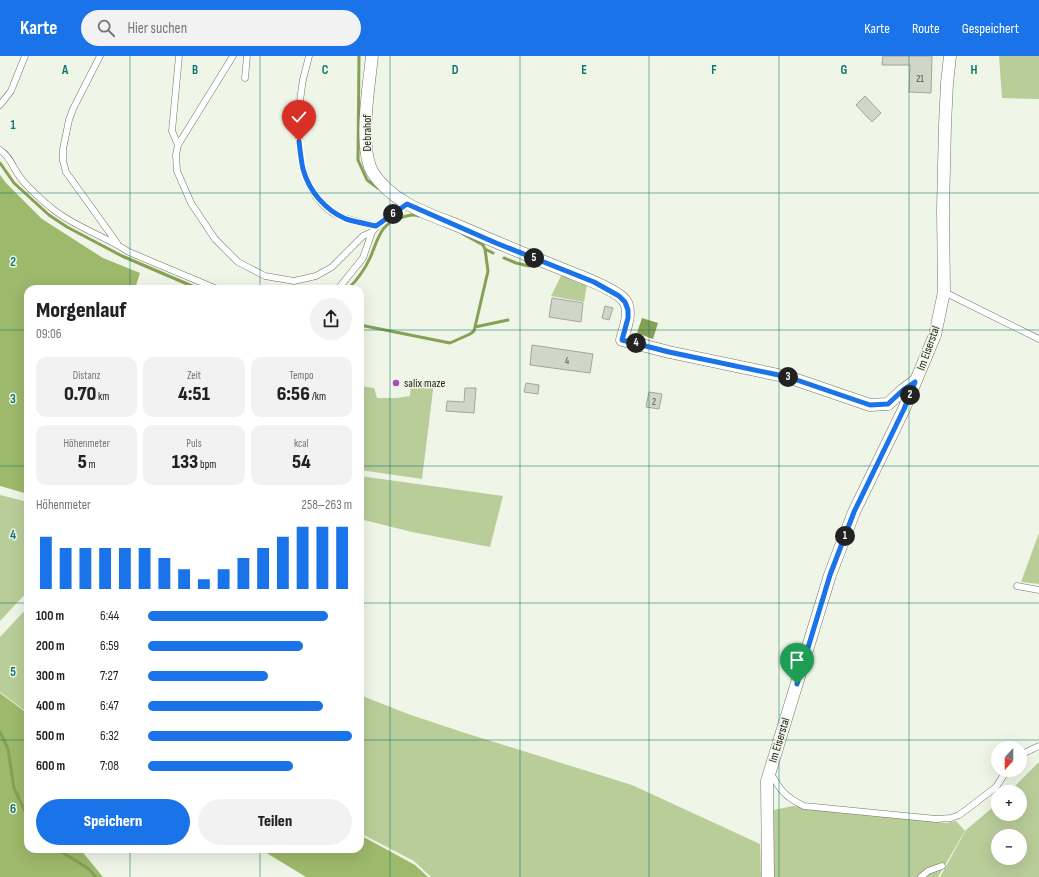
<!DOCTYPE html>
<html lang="de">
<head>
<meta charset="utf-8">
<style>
  body { margin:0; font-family:"Sofia Sans Condensed",sans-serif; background:#f2f2f2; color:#202124; height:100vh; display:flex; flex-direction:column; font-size:15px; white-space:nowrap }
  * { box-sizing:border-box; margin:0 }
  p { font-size:13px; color:#757577 }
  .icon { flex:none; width:22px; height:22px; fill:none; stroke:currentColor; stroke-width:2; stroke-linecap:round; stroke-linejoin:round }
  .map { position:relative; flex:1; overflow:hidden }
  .details { position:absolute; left:24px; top:229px; width:340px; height:568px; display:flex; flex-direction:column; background:#fff; border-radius:12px; box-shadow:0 4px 16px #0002 }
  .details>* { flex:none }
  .needle { width:26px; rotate:201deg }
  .controls { position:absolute; left:991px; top:685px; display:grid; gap:8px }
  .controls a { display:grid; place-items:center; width:36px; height:36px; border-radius:50%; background:#fff; box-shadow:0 4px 16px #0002; font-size:20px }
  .pin { position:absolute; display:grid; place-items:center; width:34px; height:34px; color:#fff; margin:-41px -17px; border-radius:50% 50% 50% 0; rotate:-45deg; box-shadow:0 0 4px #0007 }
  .pin .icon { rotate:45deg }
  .km { position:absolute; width:20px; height:20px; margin:-10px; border-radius:50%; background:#222; color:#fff; font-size:11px; line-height:20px; text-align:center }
  .round { display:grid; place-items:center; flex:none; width:42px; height:42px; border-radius:21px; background:#f2f2f2 }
  .overview { display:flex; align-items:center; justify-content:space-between; height:68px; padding:0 12px }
  h1 { font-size:22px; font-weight:800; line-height:30px }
  .figures { display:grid; grid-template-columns:repeat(3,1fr); gap:6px; height:68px; padding:4px 12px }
  .figures div { display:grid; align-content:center; border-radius:10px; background:#f2f2f2; text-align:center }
  .figures b { font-size:20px; font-weight:800 }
  .figures small { font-size:11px; font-weight:400 }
  .figures p { font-size:11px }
  .chart { height:112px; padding:8px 12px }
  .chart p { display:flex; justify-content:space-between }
  .chart svg { width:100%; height:72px; margin-top:4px; stroke:#1a73e8; stroke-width:6 }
  .primary-button { display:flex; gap:8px; margin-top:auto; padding:8px 12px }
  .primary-button a { flex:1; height:46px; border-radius:24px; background:#1a73e8; color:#fff; font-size:16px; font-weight:800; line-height:46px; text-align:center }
  .primary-button a+a { background:#f2f2f2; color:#202124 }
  ul { padding:0 12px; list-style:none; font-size:13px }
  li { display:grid; grid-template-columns:64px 48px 1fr; align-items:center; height:30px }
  li i { height:10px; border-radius:5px; background:#1a73e8 }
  header { display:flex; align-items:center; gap:24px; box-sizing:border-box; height:56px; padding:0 20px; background:#1a73e8; color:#fff }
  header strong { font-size:19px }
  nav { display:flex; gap:22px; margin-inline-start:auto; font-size:14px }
  .search { width:280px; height:36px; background:#f2f2f2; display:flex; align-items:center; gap:10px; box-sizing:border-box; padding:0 14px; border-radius:22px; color:#757577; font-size:15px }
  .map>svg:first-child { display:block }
  .green { fill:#b9cd99; fill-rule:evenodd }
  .forest { fill:#9db96b }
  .water { fill:#86a154 }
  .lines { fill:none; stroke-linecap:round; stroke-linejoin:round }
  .stream { stroke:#86a154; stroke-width:3 }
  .building { fill:#d1d6c9; stroke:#a1a69a }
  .lane-casing { stroke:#707569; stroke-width:7 }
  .street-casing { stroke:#707569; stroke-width:13 }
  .lane { stroke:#fff; stroke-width:6 }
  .street { stroke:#fff; stroke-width:12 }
  .route-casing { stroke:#fff; stroke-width:8 }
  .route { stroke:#1a73e8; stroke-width:5 }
  .grid { fill:none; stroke:#0f766e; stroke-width:1; stroke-opacity:0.55 }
  .poi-dot { fill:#a64dba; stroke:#eff5e7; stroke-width:1.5 }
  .labels { text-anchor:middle; stroke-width:3; stroke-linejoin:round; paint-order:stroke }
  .number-label { font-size:10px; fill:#4b4e46 }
  .street-label { font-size:12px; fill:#1e201b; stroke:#eff5e7 }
  .poi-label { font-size:12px; fill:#1e201b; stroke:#eff5e7; text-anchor:start }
  .grid-label { font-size:13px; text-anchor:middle; font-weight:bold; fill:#0f766e; stroke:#eff5e7; stroke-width:3; stroke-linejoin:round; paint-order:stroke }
</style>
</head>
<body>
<header>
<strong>Karte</strong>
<div class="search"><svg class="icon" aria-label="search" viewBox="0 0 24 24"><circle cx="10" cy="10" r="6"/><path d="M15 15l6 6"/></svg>Hier suchen</div>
<nav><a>Karte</a><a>Route</a><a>Gespeichert</a></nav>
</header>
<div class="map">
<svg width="1039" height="821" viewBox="0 0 1039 821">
  <rect width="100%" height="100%" fill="#eff5e7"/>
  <path class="green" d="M 999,0 L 1039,0 L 1039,43 L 1002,42 Z
    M 562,218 L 587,229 L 584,246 L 551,240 Z
    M 418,324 L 434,326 L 422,423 L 360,414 L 360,330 L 374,332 L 377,342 L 397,342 L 410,340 L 411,326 Z
    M 360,420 L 503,440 L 490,491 L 412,476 L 360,463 Z
    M 0,439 L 28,446 L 28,535 L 0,565 Z
    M 1039,477 L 1039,528 L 1021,526 Z
    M 28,551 L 28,657 L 0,636 L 0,581 Z
    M 360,639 L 408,658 L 462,676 L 632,729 L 760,788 L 761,821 L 431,821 L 414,805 L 360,777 Z
    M 1039,706 L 1039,821 L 940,821 L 966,774 L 998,747 L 998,758 L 1020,758 L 1020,736 L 1009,736 ZM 998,780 L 1020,780 L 1020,802 L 998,802 Z
    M 793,750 L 947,767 L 956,765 L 965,775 L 938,821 L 774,821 L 773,754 Z"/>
  <path class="forest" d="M 0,119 L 6,127 L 42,163 L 103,202 L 140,217 L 135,233 L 28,233 L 28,438 L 0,430 Z
    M 0,637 L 28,658 L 28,793 L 80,793 L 103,821 L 0,821 Z
    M 360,779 L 415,809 L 428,821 L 306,821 L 260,793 L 360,793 Z"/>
  <path class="water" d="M 642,262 L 658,267 L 653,283 L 637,277 Z"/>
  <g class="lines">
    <path class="stream" d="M 359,0 L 358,104 L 367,124 L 378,132
      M 0,107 L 14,127 L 49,159 L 67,171 L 122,200 L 199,233
      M 463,178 L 483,189 L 485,193 L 493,197
      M 504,202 L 516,207 L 529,210
      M 348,233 C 356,225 365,213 370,202 C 378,184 380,166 403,161 C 409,159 413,158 419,160
      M 360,269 L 450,287 L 470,278 L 474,275 L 475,271 L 488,215 L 485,193
      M 475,271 L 508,264
      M 0,676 L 8,693 L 14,732 L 28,762
      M 57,793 L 89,813 L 96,821"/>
  </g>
  <path class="building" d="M 883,0 L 932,0 L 931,37 L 909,36 L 910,9 L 882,9 Z
    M 865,40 L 881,57 L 872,66 L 856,49 Z
    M 552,242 L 583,247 L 581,266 L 549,261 Z
    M 605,250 L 613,252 L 609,264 L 602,262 Z
    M 532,289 L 593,298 L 590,317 L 530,309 Z
    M 526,327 L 539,329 L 538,338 L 524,336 Z
    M 465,332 L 476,332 L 474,357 L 446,355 L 447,345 L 464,346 Z
    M 649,336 L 662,338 L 659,353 L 646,351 Z"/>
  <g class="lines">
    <defs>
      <path id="lane" d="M 100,0 L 73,53 L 69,64 L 63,93 L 63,105 L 66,116 L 117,187
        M 233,0 L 178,89 L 176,99 L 177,115 L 191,147 L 215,183 L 238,206 L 265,220 L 294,225 L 316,220 L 332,211 L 363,180 L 372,176
        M 309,0 C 307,10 303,20 302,30 C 296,70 294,128 330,155 C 343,164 362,166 377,170
        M 245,22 L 247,0
        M 0,49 L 11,35 L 25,0
        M 178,89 L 172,75 L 179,0
        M 0,94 C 10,100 13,112 20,121 C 26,130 45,147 54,154 C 77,172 105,180 129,196 L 217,233
        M 338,233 L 363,202 L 372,176 L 377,170 L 407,148
        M 944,236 L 1039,283
        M 1017,530 L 1039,534
        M 1020,699 L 1039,690
        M 770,716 C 780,734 785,741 804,750 L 936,763 L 951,762 L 959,759 L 966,754 L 996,731 L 1007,714
        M 921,821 L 928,815 L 942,810"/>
      <path id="street" d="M 372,0 C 369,30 358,92 373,117 C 381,129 394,140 406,147 C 421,156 438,162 454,168 C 493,185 532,201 572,217 C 585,222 617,234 625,245 C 632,256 625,272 622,284 L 669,296 L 788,321 L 870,349 L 888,348 L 903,334 L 915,325
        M 768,821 L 767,725 L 830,519 L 854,456 L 904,353 L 935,279 L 944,236 L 943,153 L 945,69 L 947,27 L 950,0"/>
    </defs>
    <use href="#lane" class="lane-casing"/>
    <use href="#street" class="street-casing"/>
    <use href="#lane" class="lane"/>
    <use href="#street" class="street"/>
  </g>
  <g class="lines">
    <defs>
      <path id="route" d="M 299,85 C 300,94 301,104 303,113 C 309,135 325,154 346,163 C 356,166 367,168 376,170 L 407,148 L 496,187 L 594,226 L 619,240 L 625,246 L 628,254 L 628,262 L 622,284 L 669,296 L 788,321 L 870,349 L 888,348 L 903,334 L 915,326 L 904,353 L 854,456 L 830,519 L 797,628"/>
    </defs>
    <use href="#route" class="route-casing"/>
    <use href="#route" class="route"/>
  </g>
  <path class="grid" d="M 130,0 L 130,233M 260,0 L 260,233M 390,0 L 390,821M 520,0 L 520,821M 649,0 L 649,821M 779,0 L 779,821M 909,0 L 909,821M 0,137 L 1039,137M 0,274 L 28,274M 360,274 L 1039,274M 0,410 L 28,410M 360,410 L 1039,410M 0,547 L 28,547M 360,547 L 1039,547M 0,684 L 28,684M 360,684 L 1039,684M 130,793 L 130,821M 260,793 L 260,821"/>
  <circle class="poi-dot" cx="396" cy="327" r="4"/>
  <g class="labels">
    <g class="number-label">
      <text x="920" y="26">21</text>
      <text x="567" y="308">4</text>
      <text x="654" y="349">2</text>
    </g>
    <g class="street-label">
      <text transform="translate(367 77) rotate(-90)" y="4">Debrahof</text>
      <text transform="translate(928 292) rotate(-70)" y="4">Im Eiserstal</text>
      <text transform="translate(779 684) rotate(-73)" y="4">Im Eiserstal</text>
    </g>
    <g class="poi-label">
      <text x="404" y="331">salix maze</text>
    </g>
  </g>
  <g class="grid-label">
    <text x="65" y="18">A</text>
    <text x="195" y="18">B</text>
    <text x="325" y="18">C</text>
    <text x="455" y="18">D</text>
    <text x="584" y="18">E</text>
    <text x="714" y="18">F</text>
    <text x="844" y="18">G</text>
    <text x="974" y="18">H</text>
    <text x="13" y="73">1</text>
    <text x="13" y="210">2</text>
    <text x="13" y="347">3</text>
    <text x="13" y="483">4</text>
    <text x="13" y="620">5</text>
    <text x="13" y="757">6</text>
  </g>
</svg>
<div class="controls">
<a><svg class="needle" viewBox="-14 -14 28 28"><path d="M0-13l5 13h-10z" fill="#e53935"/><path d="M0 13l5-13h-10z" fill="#757577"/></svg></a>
<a>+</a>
<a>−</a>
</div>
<div class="pin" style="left:797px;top:628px;background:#1e9e55"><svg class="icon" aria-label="arrive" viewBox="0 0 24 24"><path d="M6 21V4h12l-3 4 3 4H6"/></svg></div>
<div class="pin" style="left:299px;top:85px;background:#d93025"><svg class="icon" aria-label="check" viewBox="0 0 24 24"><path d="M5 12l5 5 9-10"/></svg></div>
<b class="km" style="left:845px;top:480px">1</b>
<b class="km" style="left:910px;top:339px">2</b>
<b class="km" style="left:788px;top:321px">3</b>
<b class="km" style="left:636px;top:287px">4</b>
<b class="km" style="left:534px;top:202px">5</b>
<b class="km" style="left:393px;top:158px">6</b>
<section class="details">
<div class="overview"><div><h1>Morgenlauf</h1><p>09:06</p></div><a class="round"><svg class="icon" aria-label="share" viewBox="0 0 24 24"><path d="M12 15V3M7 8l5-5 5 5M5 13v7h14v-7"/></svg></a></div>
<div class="figures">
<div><p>Distanz</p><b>0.70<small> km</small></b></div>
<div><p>Zeit</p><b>4:51</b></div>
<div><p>Tempo</p><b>6:56<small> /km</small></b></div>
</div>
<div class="figures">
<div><p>Höhenmeter</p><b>5<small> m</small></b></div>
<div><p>Puls</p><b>133<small> bpm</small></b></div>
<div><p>kcal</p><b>54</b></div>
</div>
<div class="chart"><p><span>Höhenmeter</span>258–263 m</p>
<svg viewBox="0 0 160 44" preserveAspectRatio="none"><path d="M5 44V12M15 44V19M25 44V19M35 44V19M45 44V19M55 44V19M65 44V25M75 44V32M85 44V38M95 44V32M105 44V25M115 44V19M125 44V12M135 44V6M145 44V6M155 44V6"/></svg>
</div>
<ul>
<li><b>100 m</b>6:44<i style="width:88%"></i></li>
<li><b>200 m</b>6:59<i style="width:76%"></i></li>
<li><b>300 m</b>7:27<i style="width:59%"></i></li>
<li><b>400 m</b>6:47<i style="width:86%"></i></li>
<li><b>500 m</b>6:32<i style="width:100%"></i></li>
<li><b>600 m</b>7:08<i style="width:71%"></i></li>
</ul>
<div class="primary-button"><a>Speichern</a><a>Teilen</a></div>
</section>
</div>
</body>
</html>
